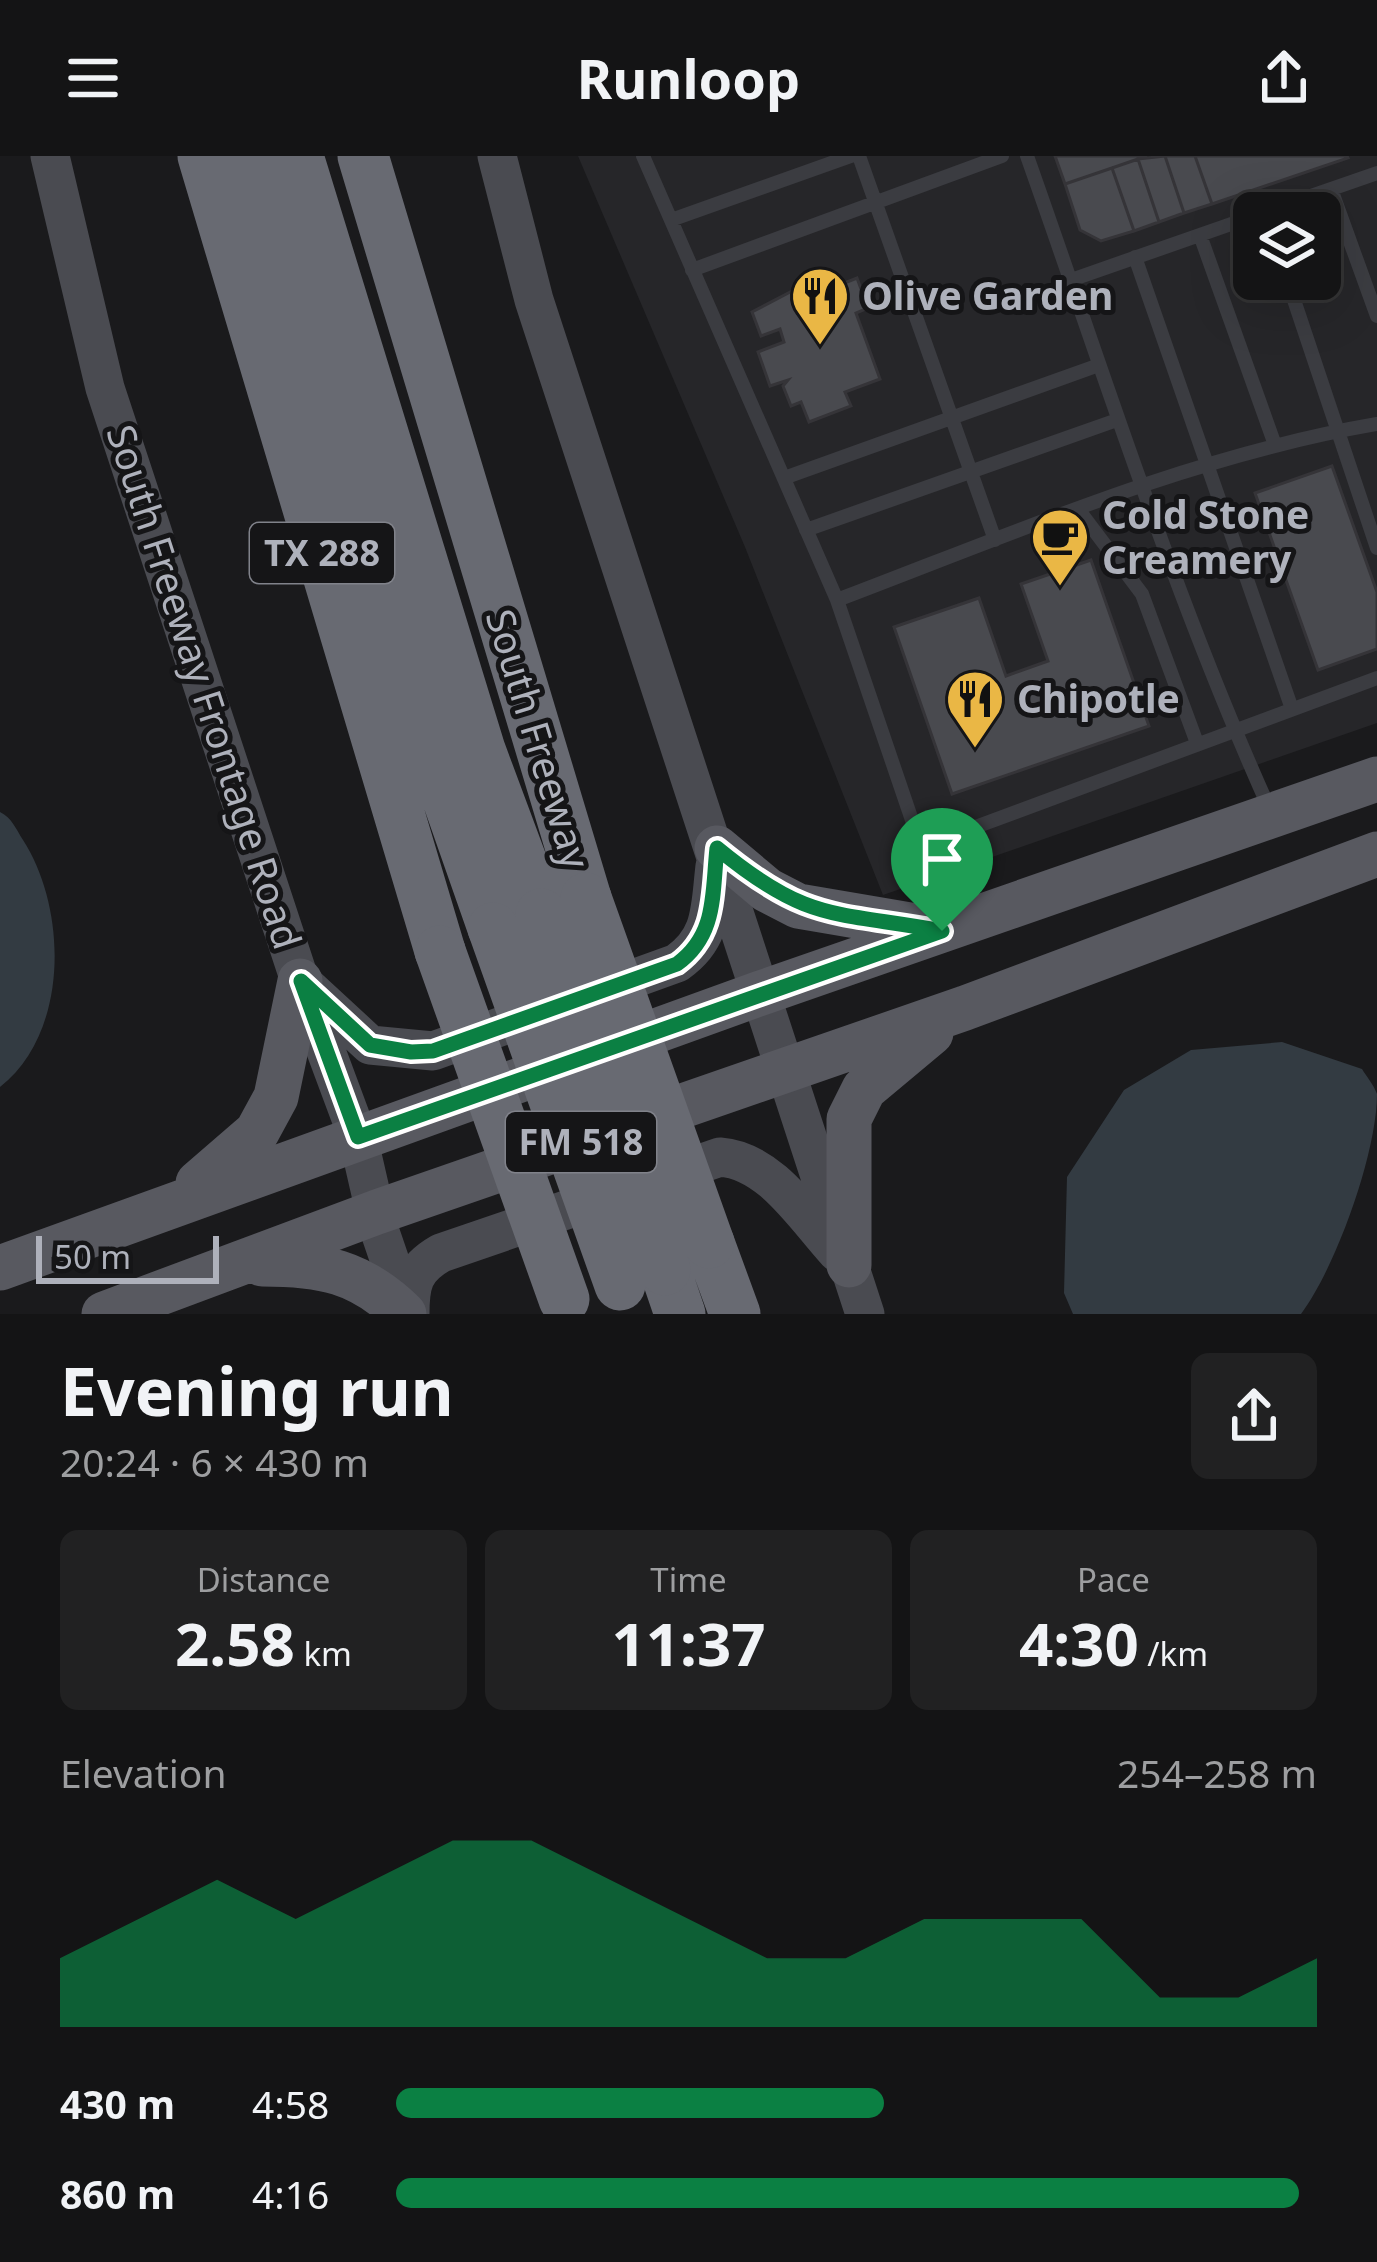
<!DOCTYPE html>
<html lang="en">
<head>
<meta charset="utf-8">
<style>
  body { margin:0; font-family:"Noto Sans",sans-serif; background:#212122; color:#f1f3f6; height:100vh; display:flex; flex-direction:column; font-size:45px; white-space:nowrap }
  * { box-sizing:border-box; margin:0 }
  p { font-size:39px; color:#9d9ea0 }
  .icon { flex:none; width:66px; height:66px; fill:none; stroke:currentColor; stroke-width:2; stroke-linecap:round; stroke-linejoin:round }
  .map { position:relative; height:1158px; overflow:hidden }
  .panel { display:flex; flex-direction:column; background:#141415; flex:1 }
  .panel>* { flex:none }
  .fabs { position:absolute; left:1233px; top:36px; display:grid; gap:24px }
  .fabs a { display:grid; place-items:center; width:108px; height:108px; border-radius:18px; background:#141415; box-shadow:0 12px 48px #0002,0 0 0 3px #333334; font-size:60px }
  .scale { position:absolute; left:36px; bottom:30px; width:183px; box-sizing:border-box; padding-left:12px; border:6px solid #aeb1bb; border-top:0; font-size:33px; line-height:42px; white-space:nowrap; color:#aeb1bb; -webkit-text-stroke:9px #151517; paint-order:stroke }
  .pin { position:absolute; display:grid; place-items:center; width:102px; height:102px; color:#fff; margin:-123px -51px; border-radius:50% 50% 50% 0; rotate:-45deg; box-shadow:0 0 12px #0007 }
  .pin .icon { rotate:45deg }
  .round { display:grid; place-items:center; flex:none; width:126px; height:126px; border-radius:18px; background:#212122 }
  .overview { display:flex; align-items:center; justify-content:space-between; height:204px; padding:0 60px }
  h1 { font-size:66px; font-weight:700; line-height:90px }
  .metrics { display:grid; grid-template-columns:repeat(3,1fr); gap:18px; height:204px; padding:12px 60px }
  .metrics div { display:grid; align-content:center; border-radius:18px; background:#212122; text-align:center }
  .metrics b { font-size:60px; font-weight:700 }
  .metrics small { font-size:33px; font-weight:400 }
  .metrics p { font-size:33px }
  .chart { height:336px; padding:24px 60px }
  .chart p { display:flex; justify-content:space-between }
  .chart svg { width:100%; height:216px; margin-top:12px; fill:#0b8043; opacity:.7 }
  ul { padding:0 60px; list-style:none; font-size:39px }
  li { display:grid; grid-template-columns:192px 144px 1fr; align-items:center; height:90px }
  li i { height:30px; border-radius:15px; background:#0b8043 }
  header { display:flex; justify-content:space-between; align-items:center; height:156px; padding:0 60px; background:#141415; font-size:54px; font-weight:700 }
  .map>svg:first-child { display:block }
  .built { fill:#262629; fill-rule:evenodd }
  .water { fill:#333b42 }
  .building { fill:#494a4f; stroke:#353438; stroke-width:3 }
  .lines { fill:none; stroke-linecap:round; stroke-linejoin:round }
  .service { stroke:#3b3c41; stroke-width:14 }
  .secondary { stroke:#4a4b51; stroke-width:39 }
  .primary { stroke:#585960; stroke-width:45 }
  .motorway { stroke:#686a72; stroke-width:51 }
  .motorway-bridge { stroke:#686a72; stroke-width:51 }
  .route-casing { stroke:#fff; stroke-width:24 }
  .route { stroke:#0b8043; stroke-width:15 }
  .labels { text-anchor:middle; stroke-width:10; stroke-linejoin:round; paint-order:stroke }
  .shield { fill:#151517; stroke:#80828a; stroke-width:3 }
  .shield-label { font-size:36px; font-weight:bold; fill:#aeb1bb }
  .poi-label { font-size:39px; font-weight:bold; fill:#aeb1bb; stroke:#151517; text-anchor:start }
  .street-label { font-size:39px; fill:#aeb1bb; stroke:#151517 }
</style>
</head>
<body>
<header><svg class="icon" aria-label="menu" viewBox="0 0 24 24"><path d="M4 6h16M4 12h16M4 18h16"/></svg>Runloop<svg class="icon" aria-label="share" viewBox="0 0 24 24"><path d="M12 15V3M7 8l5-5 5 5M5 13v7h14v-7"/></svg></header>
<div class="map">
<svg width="1377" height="1158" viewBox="0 0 1377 1158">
  <rect width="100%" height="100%" fill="#1a1a1c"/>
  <path class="built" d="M 578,0 L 1377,0 L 1377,567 L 883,739 L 745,391 ZM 1254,57 L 1320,57 L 1320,123 L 1254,123 Z"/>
  <path class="water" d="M 0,656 C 12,662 16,673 23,684 C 68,754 69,877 0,931 Z
    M 1282,886 L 1362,913 C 1366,920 1374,929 1377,938 C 1377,997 1336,1111 1301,1158 L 1073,1158 L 1064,1137 L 1067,1021 L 1124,934 L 1191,894 Z"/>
  <path class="building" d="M 1055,0 L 1147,0 L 1065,28 Z
    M 1165,0 L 1195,0 L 1212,48 L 1184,57 Z
    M 1165,0 L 1184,57 L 1159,66 L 1138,3 Z
    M 1195,0 L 1347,0 L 1348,2 L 1212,48 Z
    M 1138,3 L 1159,66 L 1134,75 L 1112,12 Z
    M 1112,12 L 1134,75 L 1101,85 L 1080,74 L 1065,28 Z
    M 857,122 L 868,152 L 856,157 L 880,223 L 845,236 L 851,250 L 809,266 L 801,246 L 791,250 L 783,230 L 788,224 L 770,230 L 758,196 L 784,186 L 780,173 L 761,180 L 752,156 L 794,134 L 799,145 Z
    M 1332,310 L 1377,436 L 1377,493 L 1318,514 L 1255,337 Z
    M 1091,404 L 1149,570 L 952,638 L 894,471 L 979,442 L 1006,520 L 1048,505 L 1021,428 Z"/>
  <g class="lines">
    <path class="service" d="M 643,0 L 837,444 L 915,673 L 943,683 L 1377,522
      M 859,0 L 995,384
      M 1027,0 C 1105,220 1174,441 1270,654
      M 1331,33 L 1377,160
      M 1262,57 L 1377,17
      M 671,64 L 851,0
      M 1200,79 L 1275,289
      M 1135,101 L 1292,553
      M 692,114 L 1002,0
      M 1287,123 L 1377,392
      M 1071,124 L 1254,60
      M 784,322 L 1099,209
      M 1078,353 L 1142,438 L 1197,587
      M 806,374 L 1117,264
      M 837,444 C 1014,377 1190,300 1377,268"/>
    <path class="secondary" d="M 50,0 L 105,232 L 300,825 L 358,981 L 379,1073 L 408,1158
      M 497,0 L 534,144 L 865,1158
      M 304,828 L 370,889 L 433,895 L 677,807 C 713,782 710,752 715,710
      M 410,1158 C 410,1128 413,1113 441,1097 L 720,1001 C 771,1005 804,1060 837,1096"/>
    <path class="primary" d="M 717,692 L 767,734 L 798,750 L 939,774
      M 198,1027 L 257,976 L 276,941 L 300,825
      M 262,1108 C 322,1108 360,1115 404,1158
      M 849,1109 L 849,963 L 864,933 L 931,877
      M 0,1112 L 761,837 L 1377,623
      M 104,1158 L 377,1056 L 965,852 L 1377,698"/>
    <path class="motorway" d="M 203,0 L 440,795
      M 251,0 L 438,615 L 493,772
      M 298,0 L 480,594 L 541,758
      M 363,0 L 586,742
      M 709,1087 L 735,1158
      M 665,1114 L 680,1158"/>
    <path class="motorway-bridge" d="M 586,742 L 709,1087
      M 541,758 L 665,1114
      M 493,772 L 620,1129
      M 440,795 L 564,1143"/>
  </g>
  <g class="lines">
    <defs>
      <path id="route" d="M 717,692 C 808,767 833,755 942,775 L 358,981 L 301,825 L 370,889 L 411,896 L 433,895 L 677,808 C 717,779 712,738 717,692 Z"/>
    </defs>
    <use href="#route" class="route-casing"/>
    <use href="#route" class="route"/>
  </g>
  <defs>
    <symbol id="restaurant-pin" viewBox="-11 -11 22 30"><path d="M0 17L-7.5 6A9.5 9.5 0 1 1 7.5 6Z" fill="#eab745" stroke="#151517"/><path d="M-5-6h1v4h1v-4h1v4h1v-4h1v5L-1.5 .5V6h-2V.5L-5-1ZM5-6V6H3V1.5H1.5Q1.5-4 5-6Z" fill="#111"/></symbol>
    <symbol id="cafe-pin" viewBox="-11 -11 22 30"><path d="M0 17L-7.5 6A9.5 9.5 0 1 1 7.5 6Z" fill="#eab745" stroke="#151517"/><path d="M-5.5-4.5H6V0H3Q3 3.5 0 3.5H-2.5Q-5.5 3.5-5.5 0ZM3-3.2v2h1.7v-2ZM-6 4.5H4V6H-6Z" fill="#111"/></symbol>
  </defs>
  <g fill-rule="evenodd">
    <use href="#restaurant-pin" x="787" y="107" width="66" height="90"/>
    <use href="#cafe-pin" x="1027" y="348" width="66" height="90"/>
    <use href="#restaurant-pin" x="942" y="510" width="66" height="90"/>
  </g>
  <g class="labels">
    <g class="shield">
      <rect x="250" y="367" width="144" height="60" rx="9"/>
      <rect x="506" y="956" width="150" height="60" rx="9"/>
    </g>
    <g class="shield-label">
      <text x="322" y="410">TX 288</text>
      <text x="581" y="999">FM 518</text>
    </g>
    <g class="poi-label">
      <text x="862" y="154">Olive Garden</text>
      <text x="1102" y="373">Cold Stone<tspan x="1102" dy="45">Creamery</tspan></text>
      <text x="1017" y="557">Chipotle</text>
    </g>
    <g class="street-label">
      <text transform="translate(204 531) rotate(72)" y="14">South Freeway Frontage Road</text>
      <text transform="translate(538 583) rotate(73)" y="14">South Freeway</text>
    </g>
  </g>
</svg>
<div class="fabs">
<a><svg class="icon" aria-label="layers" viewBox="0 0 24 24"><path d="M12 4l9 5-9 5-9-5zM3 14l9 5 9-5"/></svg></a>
</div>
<div class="scale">50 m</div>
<div class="pin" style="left:942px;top:775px;background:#1e9e55"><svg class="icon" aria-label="arrive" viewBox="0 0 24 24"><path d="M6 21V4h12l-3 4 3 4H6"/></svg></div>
</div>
<section class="panel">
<div class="overview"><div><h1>Evening run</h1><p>20:24 · 6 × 430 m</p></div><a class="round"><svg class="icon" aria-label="share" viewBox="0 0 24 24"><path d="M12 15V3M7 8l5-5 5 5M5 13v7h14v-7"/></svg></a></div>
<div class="metrics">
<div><p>Distance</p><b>2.58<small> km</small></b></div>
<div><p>Time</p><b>11:37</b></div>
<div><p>Pace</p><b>4:30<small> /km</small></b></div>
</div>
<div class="chart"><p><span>Elevation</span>254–258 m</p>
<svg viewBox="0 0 160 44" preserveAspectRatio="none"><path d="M0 44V30L10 22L20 14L30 22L40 14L50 6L60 6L70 14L80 22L90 30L100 30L110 22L120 22L130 22L140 38L150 38L160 30V44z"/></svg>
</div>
<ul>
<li><b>430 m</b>4:58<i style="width:53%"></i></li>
<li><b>860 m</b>4:16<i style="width:98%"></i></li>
</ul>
</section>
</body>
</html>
